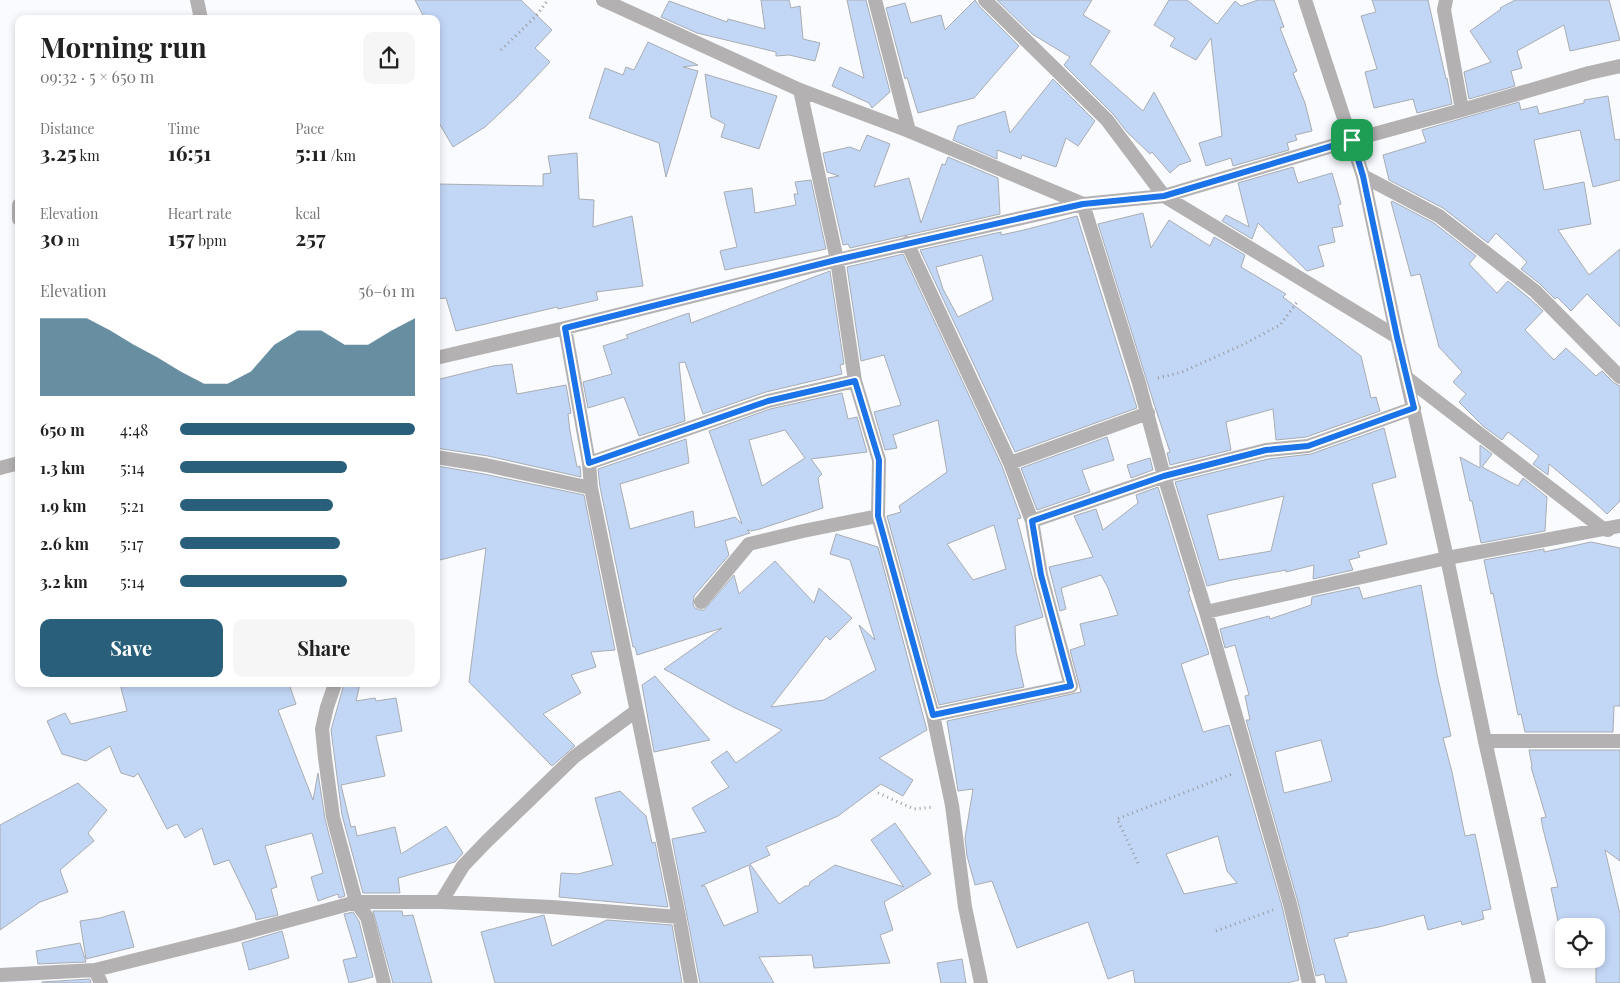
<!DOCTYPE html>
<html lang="en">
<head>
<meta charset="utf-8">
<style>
  body { margin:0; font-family:"Playfair Display",serif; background:#f6f6f6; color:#222; height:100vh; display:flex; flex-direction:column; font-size:19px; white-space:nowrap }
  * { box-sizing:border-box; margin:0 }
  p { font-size:16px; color:#767676 }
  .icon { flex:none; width:28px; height:28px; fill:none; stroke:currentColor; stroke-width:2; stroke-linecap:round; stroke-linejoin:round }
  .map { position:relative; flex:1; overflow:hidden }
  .details { position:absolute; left:15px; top:15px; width:425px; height:672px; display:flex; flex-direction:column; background:#fff; border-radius:10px; box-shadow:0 2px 8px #0003 }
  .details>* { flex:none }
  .buttons { position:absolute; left:1555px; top:918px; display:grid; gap:10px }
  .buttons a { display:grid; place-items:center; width:50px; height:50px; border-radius:10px; background:#fff; box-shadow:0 2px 8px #0003; font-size:25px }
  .pin { position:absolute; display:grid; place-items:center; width:42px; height:42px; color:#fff; margin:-21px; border-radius:10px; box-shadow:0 2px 8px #0006 }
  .round { display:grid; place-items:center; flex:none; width:52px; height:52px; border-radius:10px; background:#f6f6f6 }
  .headline { display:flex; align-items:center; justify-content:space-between; height:85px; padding:0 25px }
  h1 { font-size:28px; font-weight:700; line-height:38px }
  .stats { display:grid; grid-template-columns:repeat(3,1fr); gap:8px; height:85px; padding:5px 25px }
  .stats div { display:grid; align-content:center }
  .stats b { font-size:21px; font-weight:700 }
  .stats small { font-size:14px; font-weight:400 }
  .stats p { font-size:14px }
  .chart { height:140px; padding:10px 25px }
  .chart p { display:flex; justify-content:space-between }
  .chart svg { width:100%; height:90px; margin-top:5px; fill:#295f7a; opacity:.7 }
  .button { display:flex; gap:10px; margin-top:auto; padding:10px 25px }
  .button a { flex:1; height:58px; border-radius:10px; background:#295f7a; color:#fff; font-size:20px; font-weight:700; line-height:58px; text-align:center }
  .button a+a { background:#f6f6f6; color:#222 }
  ul { padding:0 25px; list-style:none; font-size:16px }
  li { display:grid; grid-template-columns:80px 60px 1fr; align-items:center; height:38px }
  li i { height:12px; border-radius:6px; background:#295f7a }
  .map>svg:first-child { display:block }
  .building { fill:#c2d6f6; stroke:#a9adb2; fill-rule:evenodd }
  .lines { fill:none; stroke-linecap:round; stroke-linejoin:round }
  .path { stroke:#999a9d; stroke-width:3; stroke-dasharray:1 4; stroke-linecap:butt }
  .minor { stroke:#b4b1b2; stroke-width:14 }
  .tertiary { stroke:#b4b1b2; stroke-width:14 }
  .route-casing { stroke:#fff; stroke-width:10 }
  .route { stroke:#1a73e8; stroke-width:6 }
</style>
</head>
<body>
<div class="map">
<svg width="1620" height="983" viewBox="0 0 1620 983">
  <rect width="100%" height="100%" fill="#f9fbfe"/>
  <path class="building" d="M 415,0 L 521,0 L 552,30 L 535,48 L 550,62 L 515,99 L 485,127 L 453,147 L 436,118 L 436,19 L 425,19 Z
    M 761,0 L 789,0 L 791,8 L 800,6 L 803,39 L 820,43 L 815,61 L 789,55 L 776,56 L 776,52 L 697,33 L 661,17 L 669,1 L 727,22 L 728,19 L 765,29 Z
    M 847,0 L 866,0 L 890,92 L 872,108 L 869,103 L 832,86 L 840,67 L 864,78 Z
    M 975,0 L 979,6 L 1019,46 L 974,98 L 918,113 L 907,77 L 905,79 L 886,8 L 905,3 L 911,23 L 941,15 L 945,30 Z
    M 997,0 L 1092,0 L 1083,15 L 1110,31 L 1090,64 L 1143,111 L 1154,92 L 1191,161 L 1179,165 L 1170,173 L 1152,152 L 1150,154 L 1127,132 L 1113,114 L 1064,65 L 1070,57 L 1032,34 Z
    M 1169,0 L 1187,0 L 1217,24 L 1235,1 L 1241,6 L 1258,0 L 1274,0 L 1284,27 L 1280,28 L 1297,71 L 1293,73 L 1305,103 L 1312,131 L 1295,135 L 1297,140 L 1287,143 L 1289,150 L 1233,166 L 1231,158 L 1206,166 L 1199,143 L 1222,136 L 1211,38 L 1196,60 L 1170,46 L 1175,38 L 1154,25 Z
    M 1372,0 L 1428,0 L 1446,79 L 1447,78 L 1452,104 L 1417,113 L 1413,99 L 1374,108 L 1365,72 L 1377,69 L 1361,16 L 1376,12 Z
    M 1515,0 L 1609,0 L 1620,40 L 1570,51 L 1564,25 L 1517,51 L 1522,68 L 1511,71 L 1515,86 L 1469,99 L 1464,72 L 1491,62 L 1470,31 L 1501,9 L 1500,8 Z
    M 648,42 L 698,65 L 683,67 L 698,71 L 666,177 L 659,143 L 589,118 L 605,68 L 623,75 L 626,67 L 634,70 Z
    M 705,74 L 777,96 L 759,149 L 721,137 L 725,124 L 711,117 Z
    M 1053,79 L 1095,121 L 1078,146 L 1066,138 L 1056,167 L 1022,155 L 1021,159 L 997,150 L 997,159 L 953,140 L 958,126 L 1005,111 L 1010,133 Z
    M 1608,96 L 1615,140 L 1620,139 L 1620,180 L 1593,187 L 1580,130 L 1534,140 L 1544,190 L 1584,182 L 1591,224 L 1558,230 L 1589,275 L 1620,249 L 1620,327 L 1587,294 L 1571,311 L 1557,297 L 1555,299 L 1540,284 L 1521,269 L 1527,262 L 1496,233 L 1488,243 L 1443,208 L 1389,180 L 1383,155 L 1426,142 L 1422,130 L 1519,102 L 1521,110 L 1537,106 L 1539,114 L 1584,103 L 1584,100 Z
    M 867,135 L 890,144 L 874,187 L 909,178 L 921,223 L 942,164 L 945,165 L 948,157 L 998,178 L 1000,214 L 850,248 L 848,244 L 843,245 L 828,178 L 839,176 L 827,172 L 823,153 L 850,147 L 860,151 Z
    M 577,153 L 579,199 L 594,200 L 593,227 L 632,216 L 643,286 L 596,292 L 598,300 L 558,309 L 557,307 L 456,331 L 446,298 L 436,299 L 436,217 L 438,184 L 543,186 L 543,174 L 551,173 L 548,156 Z
    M 1293,167 L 1298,183 L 1332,173 L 1341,204 L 1338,205 L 1343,226 L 1332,228 L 1335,242 L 1318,246 L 1324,266 L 1307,271 L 1258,223 L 1252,239 L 1222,221 L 1226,215 L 1249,227 L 1238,183 Z
    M 811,180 L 826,249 L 725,270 L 720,251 L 737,247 L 724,192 L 752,188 L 755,213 L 796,205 L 794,194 L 798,194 L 795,182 Z
    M 1392,201 L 1434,223 L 1476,256 L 1469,264 L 1497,293 L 1508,281 L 1529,298 L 1543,311 L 1525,330 L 1554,360 L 1566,348 L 1596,376 L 1602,371 L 1614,383 L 1620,386 L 1620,501 L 1607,514 L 1592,500 L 1549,464 L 1548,475 L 1533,464 L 1539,456 L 1508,432 L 1502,440 L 1483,426 L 1459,402 L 1466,394 L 1453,382 L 1462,372 L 1439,347 L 1420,274 L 1411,276 L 1391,202 Z
    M 1143,213 L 1151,248 L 1169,220 L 1210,246 L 1214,237 L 1245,255 L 1241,267 L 1286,294 L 1283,297 L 1361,356 L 1371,398 L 1376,397 L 1380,411 L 1306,437 L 1276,440 L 1273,409 L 1226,422 L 1231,450 L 1170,465 L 1167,453 L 1170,452 L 1155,407 L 1098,224 Z
    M 1077,216 L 1137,408 L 1015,452 L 920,250 L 1001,232 L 1001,235 L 1024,230 ZM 982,255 L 993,300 L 958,317 L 943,289 L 936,267 Z
    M 903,254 L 1002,466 L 1021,518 L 1017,519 L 1043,617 L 1015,626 L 1016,652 L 1024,687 L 939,705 L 887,516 L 901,512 L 899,506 L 947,472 L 938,420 L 893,435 L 897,448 L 885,450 L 874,412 L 901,405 L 884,355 L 861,361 L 847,267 ZM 994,525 L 1006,569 L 973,580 L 947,544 Z
    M 830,271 L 844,364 L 840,365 L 842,374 L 766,392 L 703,414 L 685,362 L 679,363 L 685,421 L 639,436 L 624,397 L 588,408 L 583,382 L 612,374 L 603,346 L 628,338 L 626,335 L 689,313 L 691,323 Z
    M 512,364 L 517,394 L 566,385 L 571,413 L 568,414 L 570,431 L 577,467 L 580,466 L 581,477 L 488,456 L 436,448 L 436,380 L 493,366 Z
    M 842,393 L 848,419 L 857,417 L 867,452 L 811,459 L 822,474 L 818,478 L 823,508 L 760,529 L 751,531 L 747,530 L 750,533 L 725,541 L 729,555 L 694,596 L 693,605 L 695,608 L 699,610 L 704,610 L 734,575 L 739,594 L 775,561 L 814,603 L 819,588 L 852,618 L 830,640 L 826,636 L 771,707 L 824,700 L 876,670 L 859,625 L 875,640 L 850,560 L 830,554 L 836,534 L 878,547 L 927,730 L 879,758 L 913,780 L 903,796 L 881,784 L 838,816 L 766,847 L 770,855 L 750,864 L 779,904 L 805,886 L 809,886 L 810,882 L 835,865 L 904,887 L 871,840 L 895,823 L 931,874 L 884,902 L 893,930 L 880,935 L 890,963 L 814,968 L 812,955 L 759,957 L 774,983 L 700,983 L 672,839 L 706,832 L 692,808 L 729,787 L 711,762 L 727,751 L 736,763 L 782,730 L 733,707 L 664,669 L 722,628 L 637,655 L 635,647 L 633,647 L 600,487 L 598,469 L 686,439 L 689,463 L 620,484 L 630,529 L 693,511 L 695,528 L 735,517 L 742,524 L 709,431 L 770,409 ZM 785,430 L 805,458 L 762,486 L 749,440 ZM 749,865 L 758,912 L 724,926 L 705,886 L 701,886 Z
    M 1384,428 L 1396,477 L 1372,484 L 1387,544 L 1358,552 L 1360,557 L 1349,560 L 1353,570 L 1313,579 L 1314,565 L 1286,572 L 1286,570 L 1232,580 L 1207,586 L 1175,482 L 1268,459 L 1311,454 ZM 1284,496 L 1271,551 L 1219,560 L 1207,515 Z
    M 1107,437 L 1114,460 L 1082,470 L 1090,492 L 1037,510 L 1021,468 Z
    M 1480,445 L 1492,454 L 1482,467 L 1518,486 L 1523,478 L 1547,497 L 1545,531 L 1481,543 L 1472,501 L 1470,501 L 1460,457 L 1480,468 Z
    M 1150,458 L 1153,470 L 1131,478 L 1127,465 Z
    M 437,466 L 484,474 L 584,495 L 615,650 L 591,652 L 596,667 L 571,675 L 581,693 L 543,714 L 575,746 L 552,766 L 469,682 L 486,548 L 436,561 Z
    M 1158,487 L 1190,591 L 1188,591 L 1209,654 L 1181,664 L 1203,732 L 1229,725 L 1282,906 L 1299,980 L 1287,983 L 1135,983 L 1133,970 L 1108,979 L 1088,922 L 1017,948 L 992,881 L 975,885 L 967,856 L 965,838 L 973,789 L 958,791 L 947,721 L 1081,692 L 1070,650 L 1085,645 L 1080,624 L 1118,615 L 1108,588 L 1101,575 L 1061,588 L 1066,609 L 1060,611 L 1049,567 L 1093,557 L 1074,516 L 1096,509 L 1103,530 L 1138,503 L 1136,495 ZM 1218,836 L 1227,871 L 1237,883 L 1184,894 L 1166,854 Z
    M 1591,542 L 1620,548 L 1620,706 L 1614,706 L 1613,732 L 1525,732 L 1521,714 L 1518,715 L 1493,593 L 1491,594 L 1484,560 L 1544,549 L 1544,552 Z
    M 1421,585 L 1437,674 L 1451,736 L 1443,738 L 1452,772 L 1465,836 L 1475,834 L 1491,909 L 1482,911 L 1484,919 L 1462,925 L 1461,921 L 1428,930 L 1424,915 L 1379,927 L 1348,933 L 1348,936 L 1334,939 L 1347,983 L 1326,983 L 1324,974 L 1316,976 L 1298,902 L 1246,720 L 1250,720 L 1245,696 L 1249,695 L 1235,645 L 1225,648 L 1220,629 L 1269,616 L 1270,619 L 1311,605 L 1312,597 L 1359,587 L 1363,599 ZM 1321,740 L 1332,781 L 1284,793 L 1275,752 Z
    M 655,676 L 710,740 L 654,752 L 642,685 Z
    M 120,684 L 289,684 L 296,704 L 278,710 L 313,800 L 318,773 L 325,819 L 345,896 L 339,898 L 338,894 L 318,901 L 311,877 L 323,873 L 312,833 L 265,846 L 277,887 L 271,889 L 278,915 L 256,920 L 255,914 L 229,860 L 214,865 L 202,828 L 185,838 L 177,824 L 167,829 L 138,773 L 134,777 L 121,773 L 110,746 L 86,761 L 62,754 L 47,721 L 65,713 L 71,724 L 127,711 Z
    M 344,684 L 360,684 L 356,701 L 375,698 L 376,701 L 396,698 L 402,731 L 376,736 L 385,776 L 341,785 L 351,827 L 355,826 L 357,836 L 395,827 L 401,854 L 446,826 L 463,853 L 455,862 L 398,878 L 400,893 L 363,893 L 342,815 L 331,730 Z
    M 1529,750 L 1620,750 L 1620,861 L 1605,850 L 1620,914 L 1620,983 L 1596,983 L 1596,926 L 1569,926 L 1567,918 L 1558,921 L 1551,888 L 1558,887 L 1543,829 L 1541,818 L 1546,817 L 1531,767 L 1532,766 Z
    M 78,783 L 107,810 L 88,833 L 94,841 L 60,870 L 68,892 L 40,902 L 0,930 L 0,825 Z
    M 620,791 L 646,816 L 652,843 L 655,842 L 668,907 L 559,897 L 561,873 L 578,874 L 613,865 L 595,798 Z
    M 124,911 L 134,947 L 86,959 L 80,921 L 100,918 Z
    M 373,911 L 402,911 L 403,916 L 413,915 L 432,983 L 393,983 Z
    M 353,912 L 359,921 L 373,977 L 349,983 L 343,960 L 357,957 L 344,914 Z
    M 544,915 L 552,946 L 607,920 L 672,925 L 682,983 L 495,983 L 481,932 Z
    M 282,931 L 289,958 L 249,970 L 242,943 Z
    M 80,943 L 86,962 L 38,964 L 36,951 Z
    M 962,959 L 966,983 L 941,983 L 937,963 Z
    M 90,979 L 91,983 L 42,983 L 42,982 Z"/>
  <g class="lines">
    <path class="path" d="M 501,50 L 536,16 L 548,0
      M 1158,378 L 1182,372 L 1242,345 L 1280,325 L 1298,301
      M 878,793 L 914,809 L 934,807
      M 1138,863 L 1117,819 L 1232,774
      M 1216,931 L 1273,910"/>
    <path class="minor" d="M 197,0 L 201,19
      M 603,0 L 800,90 L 909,131 L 1083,204 L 1139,383 L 1164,476 L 1206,612 L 1290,904 L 1309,983
      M 875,0 L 909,131
      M 985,0 L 1107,120 L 1164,196 L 1397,337
      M 1446,0 L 1444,10 L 1462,110
      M 800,90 L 837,260 L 855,381 L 879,460 L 878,516 L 933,715 L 952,805 L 965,907 L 981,983
      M 1363,176 L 1439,216 L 1535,291 L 1620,377
      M 19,205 L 19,219
      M 907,243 L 1010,463 L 1032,521 L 1041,575 L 1071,686 L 933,715
      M 565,328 L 589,463 L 591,488 L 679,917 L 691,983
      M 436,358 L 565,328 L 837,260 L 1083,204 L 1164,196 L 1352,140 L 1462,110 L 1589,73 L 1620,66
      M 1407,378 L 1602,528 L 1608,530
      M 436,457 L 486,465 L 591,488
      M 589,463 L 768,401 L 855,381
      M 1010,463 L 1148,413
      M 0,468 L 19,463
      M 1032,521 L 1164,476 L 1266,450 L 1308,446 L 1414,408
      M 701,602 L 749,544 L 803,531 L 878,516
      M 1206,612 L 1447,558 L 1620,526
      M 335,684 L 327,707 L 322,729 L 325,758 L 333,817 L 356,902 L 367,917 L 384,983
      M 1485,741 L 1620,741
      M 441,902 L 463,866 L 486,842 L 574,757 L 636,711
      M 95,970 L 101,983
      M 0,975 L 95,970 L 236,935 L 356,902 L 441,902 L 552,907 L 679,917"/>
    <path class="tertiary" d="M 1305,0 L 1363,176 L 1397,337 L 1447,558 L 1485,741 L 1539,983"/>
  </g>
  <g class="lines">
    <defs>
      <path id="route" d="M 1352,140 L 1363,176 L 1397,337 L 1414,408 L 1308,446 L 1266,450 L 1164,476 L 1032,521 L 1041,575 L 1071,686 L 933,715 L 878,516 L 879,460 L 855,381 L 768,401 L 589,463 L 565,328 L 836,260 L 1083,204 L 1164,196 Z"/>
    </defs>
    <use href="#route" class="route-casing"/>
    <use href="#route" class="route"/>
  </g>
</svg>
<div class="buttons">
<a><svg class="icon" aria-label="locate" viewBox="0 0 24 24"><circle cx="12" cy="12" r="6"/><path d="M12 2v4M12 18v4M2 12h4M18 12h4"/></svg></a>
</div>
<div class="pin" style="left:1352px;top:140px;background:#1e9e55"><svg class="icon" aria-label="arrive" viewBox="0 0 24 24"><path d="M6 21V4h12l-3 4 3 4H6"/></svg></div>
<section class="details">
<div class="headline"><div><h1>Morning run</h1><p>09:32 · 5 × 650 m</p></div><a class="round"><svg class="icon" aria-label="share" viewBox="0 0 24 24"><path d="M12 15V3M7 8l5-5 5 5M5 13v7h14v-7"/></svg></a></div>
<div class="stats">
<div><p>Distance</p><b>3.25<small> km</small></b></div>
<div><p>Time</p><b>16:51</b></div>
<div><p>Pace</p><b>5:11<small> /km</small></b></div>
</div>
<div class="stats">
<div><p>Elevation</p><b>30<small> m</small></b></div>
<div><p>Heart rate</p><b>157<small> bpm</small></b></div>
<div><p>kcal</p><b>257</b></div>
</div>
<div class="chart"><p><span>Elevation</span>56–61 m</p>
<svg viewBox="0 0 160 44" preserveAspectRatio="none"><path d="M0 44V6L10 6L20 6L30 12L40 19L50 25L60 32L70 38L80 38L90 32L100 19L110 12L120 12L130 19L140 19L150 12L160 6V44z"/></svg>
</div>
<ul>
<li><b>650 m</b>4:48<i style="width:100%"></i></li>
<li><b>1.3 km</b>5:14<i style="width:71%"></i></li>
<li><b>1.9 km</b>5:21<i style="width:65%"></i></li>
<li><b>2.6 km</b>5:17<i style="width:68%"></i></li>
<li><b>3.2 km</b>5:14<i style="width:71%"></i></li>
</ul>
<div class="button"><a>Save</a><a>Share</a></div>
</section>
</div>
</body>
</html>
